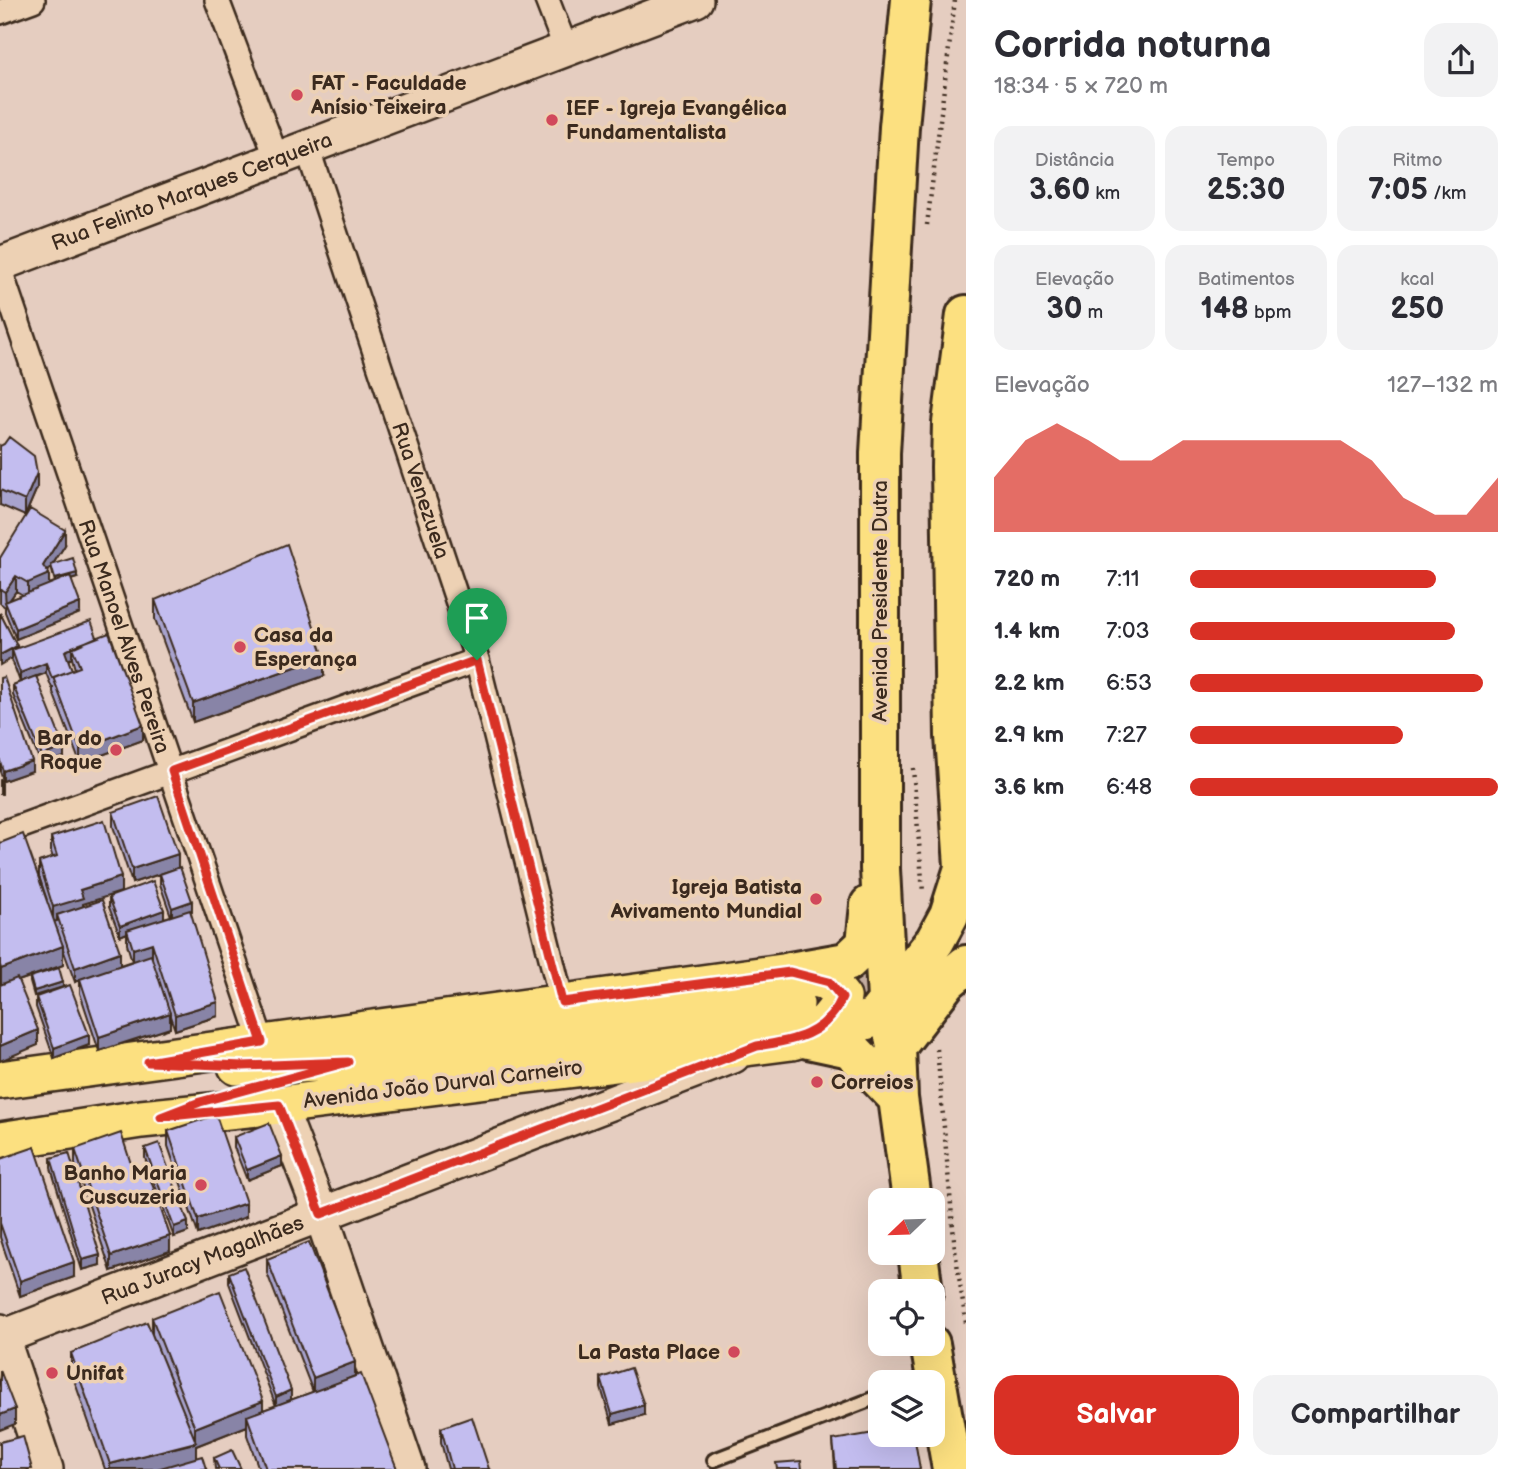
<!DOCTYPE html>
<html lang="pt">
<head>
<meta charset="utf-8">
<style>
  body { margin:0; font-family:"Balsamiq Sans",sans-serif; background:#f2f2f3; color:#2b2b33; height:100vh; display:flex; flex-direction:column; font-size:26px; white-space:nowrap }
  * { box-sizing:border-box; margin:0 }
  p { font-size:23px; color:#7c7c81 }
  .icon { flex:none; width:38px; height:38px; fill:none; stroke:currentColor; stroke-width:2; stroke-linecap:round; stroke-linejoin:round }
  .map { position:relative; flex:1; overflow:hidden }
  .panel { display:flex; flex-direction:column; background:#fff; width:560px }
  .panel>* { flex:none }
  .needle { width:46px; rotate:247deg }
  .controls { position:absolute; left:868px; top:1188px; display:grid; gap:14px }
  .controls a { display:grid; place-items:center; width:77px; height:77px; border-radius:14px; background:#fff; box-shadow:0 7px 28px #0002; font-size:35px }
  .pin { position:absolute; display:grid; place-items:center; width:60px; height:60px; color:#fff; margin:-72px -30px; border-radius:50% 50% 50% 0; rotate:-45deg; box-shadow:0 0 7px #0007 }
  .pin .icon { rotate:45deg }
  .round { display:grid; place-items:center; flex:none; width:74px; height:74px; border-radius:21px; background:#f2f2f3 }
  .overview { display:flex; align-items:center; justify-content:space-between; height:119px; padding:0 28px }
  h1 { font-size:38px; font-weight:800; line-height:52px }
  .stats { display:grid; grid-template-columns:repeat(3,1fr); gap:10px; height:119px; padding:7px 28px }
  .stats div { display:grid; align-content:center; border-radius:18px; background:#f2f2f3; text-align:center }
  .stats b { font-size:30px; font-weight:800 }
  .stats small { font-size:19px; font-weight:400 }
  .stats p { font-size:19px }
  .chart { height:196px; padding:14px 28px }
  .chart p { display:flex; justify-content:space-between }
  .chart svg { width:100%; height:126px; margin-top:7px; fill:#d93025; opacity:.7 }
  .primary-button { display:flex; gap:14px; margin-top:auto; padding:14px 28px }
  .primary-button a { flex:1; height:80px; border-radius:21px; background:#d93025; color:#fff; font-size:28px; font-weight:800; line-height:80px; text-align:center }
  .primary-button a+a { background:#f2f2f3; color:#2b2b33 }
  ul { padding:0 28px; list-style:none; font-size:23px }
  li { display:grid; grid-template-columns:112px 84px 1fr; align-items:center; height:52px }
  li i { height:18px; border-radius:9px; background:#d93025 }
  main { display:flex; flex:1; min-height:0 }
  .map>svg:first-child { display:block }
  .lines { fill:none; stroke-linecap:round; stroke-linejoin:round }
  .primary-tunnel { stroke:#c3aca0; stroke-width:37; stroke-dasharray:37 18; stroke-linecap:butt }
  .lane-casing { stroke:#3b2a1e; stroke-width:18 }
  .street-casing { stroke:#3b2a1e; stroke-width:28 }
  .secondary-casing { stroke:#3b2a1e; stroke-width:38 }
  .primary-casing { stroke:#3b2a1e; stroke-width:42 }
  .highway-casing { stroke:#3b2a1e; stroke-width:44 }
  .path { stroke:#3b2a1e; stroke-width:4.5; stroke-dasharray:2 5; stroke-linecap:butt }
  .lane { stroke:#edd1b4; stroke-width:12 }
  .street { stroke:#edd1b4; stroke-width:23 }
  .secondary { stroke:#edd1b4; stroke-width:33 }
  .primary { stroke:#fce080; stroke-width:37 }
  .highway { stroke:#fce080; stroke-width:38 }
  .wall { fill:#a8a3ce; stroke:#3b2a1e; stroke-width:2; fill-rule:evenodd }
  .shaded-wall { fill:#8884a7; stroke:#3b2a1e; stroke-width:2 }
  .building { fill:#c3bdef; stroke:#3b2a1e; stroke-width:2 }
  .route-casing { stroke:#fff; stroke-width:14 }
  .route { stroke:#d93025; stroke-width:9 }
  .poi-dot { fill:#d1495b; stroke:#edd1b4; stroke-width:2.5 }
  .labels { text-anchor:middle; stroke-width:7; stroke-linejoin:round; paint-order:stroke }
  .poi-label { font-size:21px; font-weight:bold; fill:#3b2a1e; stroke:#edd1b4; text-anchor:start }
  .street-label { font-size:21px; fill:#3b2a1e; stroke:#edd1b4 }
</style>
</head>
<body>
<main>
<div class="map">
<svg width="966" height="1469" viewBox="0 0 966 1469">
  <rect width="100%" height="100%" fill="#e5cdc0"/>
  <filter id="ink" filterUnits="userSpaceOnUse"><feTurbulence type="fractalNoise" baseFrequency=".0143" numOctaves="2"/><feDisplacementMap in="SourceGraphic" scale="14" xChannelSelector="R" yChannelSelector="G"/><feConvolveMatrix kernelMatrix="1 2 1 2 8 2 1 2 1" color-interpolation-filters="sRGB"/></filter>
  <g filter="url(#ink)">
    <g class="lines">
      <path class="primary-tunnel" d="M 795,1004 L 916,986"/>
      <defs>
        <path id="lane" d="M 714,1460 L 880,1396"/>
        <g id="street">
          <path d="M 217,0 L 277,159"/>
          <path d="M 547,0 L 566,49"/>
          <path d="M 0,12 L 33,0"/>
          <path id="s1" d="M 307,147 L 477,660 L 562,1002"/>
          <path id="s2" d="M 0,270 L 262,1042"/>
          <path d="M 0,834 L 477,660"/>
        </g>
        <g id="secondary">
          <path id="s3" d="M 0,264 L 696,0"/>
          <path d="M 279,1105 L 321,1214 L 408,1469"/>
          <path d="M 0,1331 L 46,1469"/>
          <path id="s4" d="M 0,1338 L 733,1056"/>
        </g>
        <path id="primary" d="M 237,1066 L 348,1062 L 478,1049 L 795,1004
          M 0,1080 L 790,972 L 829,982 L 842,998 C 833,1019 814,1036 792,1041 L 279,1105 L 141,1119 L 0,1141"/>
        <path id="highway" d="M 911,0 L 899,127 L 880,453 L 880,869 L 887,1000 L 896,1047 L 898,1098 L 912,1200
          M 966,315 L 952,423 L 951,467 L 955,736 L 966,895
          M 790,972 L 847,962 L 866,944 L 870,905
          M 803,1038 L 874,1018 L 935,941 L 949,915 L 964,868
          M 808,1039 L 850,1048 L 898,1098
          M 896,1047 L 947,981 L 966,965
          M 918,1253 L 923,1292
          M 930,1344 L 952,1469"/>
      </defs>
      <use href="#lane" class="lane-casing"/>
      <use href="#street" class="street-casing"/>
      <use href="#secondary" class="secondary-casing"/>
      <use href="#primary" class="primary-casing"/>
      <use href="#highway" class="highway-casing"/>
      <path class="path" d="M 927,225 L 955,0
        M 913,768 L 923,892
        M 937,1049 L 955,1250 L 966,1323"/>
      <use href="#lane" class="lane"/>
      <use href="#street" class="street"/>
      <use href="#secondary" class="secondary"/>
      <use href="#primary" class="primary"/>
      <use href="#highway" class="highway"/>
    </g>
    <path class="wall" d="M 0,446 L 37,488 L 25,516 L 0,505 Z
      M 65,545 L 53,564 L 77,578 L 71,580 L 80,613 L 16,639 L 5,612 L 5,607 L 0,603 L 0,558 ZM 51,567 L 55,582 L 49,584 L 48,572 ZM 16,591 L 23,595 L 10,600 Z
      M 155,600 L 324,676 L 193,722 L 155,619 Z
      M 0,613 L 17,648 L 97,637 L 143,740 L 80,763 L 53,692 L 53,688 L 52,688 L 46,673 L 36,677 L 64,757 L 42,766 L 13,695 L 13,685 L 20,682 L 12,660 ZM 72,658 L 75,669 L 72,670 L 68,660 Z
      M 0,678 L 32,771 L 3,781 L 0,771 Z
      M 113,812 L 178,868 L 192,911 L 190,912 L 218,1016 L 175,1030 L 170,1016 L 170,1028 L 99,1051 L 80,993 L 80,980 L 75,982 L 63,949 L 63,965 L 36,975 L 63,987 L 89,1045 L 54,1058 L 36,1007 L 36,997 L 59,989 L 34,996 L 30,982 L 30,977 L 18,981 L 38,1045 L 0,984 L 0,843 L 47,900 L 39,876 L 39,862 L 53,858 L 51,852 L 51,837 L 83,904 L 83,906 L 120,965 L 132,961 L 127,944 L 127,933 L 120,936 L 109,907 L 109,897 L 164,918 L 171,916 L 160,884 L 160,874 L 132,883 L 113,826 Z
      M 168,1131 L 246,1217 L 198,1234 L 168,1146 Z
      M 234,1137 L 282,1166 L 247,1180 L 234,1147 Z
      M 145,1148 L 188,1232 L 174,1237 L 145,1158 Z
      M 75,1149 L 133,1170 L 170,1251 L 111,1271 L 75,1164 Z
      M 51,1158 L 100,1265 L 82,1270 L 51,1168 Z
      M 0,1159 L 74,1277 L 20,1296 L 0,1237 Z
      M 267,1259 L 355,1376 L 397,1469 L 259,1469 L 247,1435 L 247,1426 L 196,1446 L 196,1457 L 206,1469 L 105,1469 L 71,1371 L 71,1353 L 152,1336 L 152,1318 L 263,1410 L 276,1406 L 229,1283 L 229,1273 L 291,1400 L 313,1392 L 267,1273 Z
      M 601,1378 L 644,1415 L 612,1424 L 601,1388 Z
      M 441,1428 L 489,1469 L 448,1469 L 441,1442 Z
      M 833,1440 L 920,1469 L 835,1469 Z
      M 214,1458 L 241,1469 L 215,1469 Z"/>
    <path class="shaded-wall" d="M 37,473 L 37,488 L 25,516 L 25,501 Z
      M 65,530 L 65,545 L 46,575 L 49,574 L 49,588 L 28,598 L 28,583 L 43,566 Z
      M 77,573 L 77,578 L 55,584 L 55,579 Z
      M 16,576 L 16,591 L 6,605 L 5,592 Z
      M 80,603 L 80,613 L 16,639 L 16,629 Z
      M 17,646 L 17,655 L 12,650 L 12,658 L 0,665 L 0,655 Z
      M 72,648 L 72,658 L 65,661 L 65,651 Z
      M 324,657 L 324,676 L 193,722 L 193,703 Z
      M 46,663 L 46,673 L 20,682 L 20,673 Z
      M 143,725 L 143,740 L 80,763 L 80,749 Z
      M 64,747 L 64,757 L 42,766 L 42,756 Z
      M 32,761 L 32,771 L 3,781 L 3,771 Z
      M 2,779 L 2,794 L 0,794 L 0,780 Z
      M 178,854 L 178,868 L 132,883 L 132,869 Z
      M 121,877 L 121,892 L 83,904 L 83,913 L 57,915 L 57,921 L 53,922 L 53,907 L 80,890 Z
      M 192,901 L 192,911 L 172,918 L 172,908 Z
      M 164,910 L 164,920 L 127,930 L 127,933 L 120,936 L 120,926 Z
      M 152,943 L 152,957 L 133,963 L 133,949 Z
      M 63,946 L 63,965 L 1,987 L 1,969 Z
      M 120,952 L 120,967 L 75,982 L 75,968 Z
      M 63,982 L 63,987 L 34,996 L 34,991 Z
      M 218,1002 L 218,1016 L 175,1030 L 175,1015 Z
      M 170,1013 L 170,1028 L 99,1051 L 99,1037 Z
      M 38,1030 L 38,1045 L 0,1061 L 0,1046 Z
      M 89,1035 L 89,1045 L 54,1058 L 54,1048 Z
      M 282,1156 L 282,1166 L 247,1180 L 247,1170 Z
      M 246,1203 L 246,1217 L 198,1234 L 198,1219 Z
      M 188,1222 L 188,1232 L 174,1237 L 174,1227 Z
      M 170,1236 L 170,1251 L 111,1271 L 111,1256 Z
      M 100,1255 L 100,1265 L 82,1270 L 82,1260 Z
      M 74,1262 L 74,1277 L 20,1296 L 20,1281 Z
      M 355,1362 L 355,1376 L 313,1393 L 313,1378 Z
      M 291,1390 L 291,1400 L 276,1406 L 276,1397 Z
      M 263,1401 L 263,1420 L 247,1416 L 247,1426 L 196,1446 L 196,1461 L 166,1469 L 110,1469 L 110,1464 L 195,1443 L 195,1428 Z
      M 644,1405 L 644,1415 L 612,1424 L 612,1414 Z
      M 15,1409 L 15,1424 L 0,1430 L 0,1415 Z"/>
    <path class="building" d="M 9,437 L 34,456 L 37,473 L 25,501 L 0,490 L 0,446 L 4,444 Z
      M 30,509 L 65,530 L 43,566 L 49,574 L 28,583 L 16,576 L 5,592 L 0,589 L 0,558 Z
      M 287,544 L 324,657 L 193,703 L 155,600 Z
      M 73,558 L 77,573 L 55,579 L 51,565 Z
      M 70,576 L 80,603 L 16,629 L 5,602 Z
      M 0,613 L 17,646 L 0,655 Z
      M 91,621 L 97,637 L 65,651 L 72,670 L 52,678 L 46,663 L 20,673 L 12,650 Z
      M 109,633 L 143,725 L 80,749 L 53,677 L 80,667 L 72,647 Z
      M 36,676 L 64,747 L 42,756 L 13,685 Z
      M 4,677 L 32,761 L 3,771 L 0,761 L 0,678 Z
      M 158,796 L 178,854 L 132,869 L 113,812 Z
      M 104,820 L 121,877 L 80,890 L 83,898 L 53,907 L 39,862 L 57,856 L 51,837 Z
      M 23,834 L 63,946 L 1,969 L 0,965 L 0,843 Z
      M 180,867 L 192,901 L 172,908 L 160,874 Z
      M 153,881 L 164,910 L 120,926 L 109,897 Z
      M 102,900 L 120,952 L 75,968 L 57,915 Z
      M 190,910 L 218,1002 L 175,1015 L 152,943 L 133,949 L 127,930 Z
      M 151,955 L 170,1013 L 99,1037 L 80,979 Z
      M 59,968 L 63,982 L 34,991 L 30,977 Z
      M 17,978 L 38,1030 L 0,1046 L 0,985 Z
      M 70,985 L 89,1035 L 54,1048 L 36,997 Z
      M 216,1115 L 246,1203 L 198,1219 L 168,1131 Z
      M 269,1123 L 282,1156 L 247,1170 L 234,1137 Z
      M 121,1133 L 133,1170 L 146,1166 L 170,1236 L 111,1256 L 75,1149 Z
      M 159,1143 L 188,1222 L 174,1227 L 145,1148 Z
      M 35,1147 L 74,1262 L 20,1281 L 0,1223 L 0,1159 Z
      M 69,1153 L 100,1255 L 82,1260 L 51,1158 Z
      M 309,1242 L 355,1362 L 313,1378 L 267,1259 Z
      M 244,1267 L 291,1390 L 276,1397 L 229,1273 Z
      M 220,1291 L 263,1401 L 195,1428 L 152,1318 Z
      M 147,1322 L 196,1442 L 110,1464 L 71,1353 Z
      M 631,1368 L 644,1405 L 612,1414 L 601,1378 Z
      M 0,1370 L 15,1409 L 0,1415 Z
      M 361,1374 L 397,1469 L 266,1469 L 247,1416 Z
      M 472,1417 L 489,1469 L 452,1469 L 441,1428 Z
      M 880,1432 L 880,1435 L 914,1435 L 920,1469 L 836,1469 L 833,1440 Z
      M 23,1436 L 32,1469 L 0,1469 L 0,1442 Z
      M 232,1450 L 241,1469 L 219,1469 L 214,1458 Z
      M 202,1456 L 206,1469 L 157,1469 Z
      M 801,1461 L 802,1469 L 777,1469 L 776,1463 Z"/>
  </g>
  <g class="lines" filter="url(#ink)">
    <defs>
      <path id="route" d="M 477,660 L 562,1002 L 790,972 L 829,982 L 842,998 C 826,1035 793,1041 757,1046 L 321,1214 L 279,1105 L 161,1117 L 200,1102 L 348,1062 L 243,1066 L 148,1062 L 262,1042 L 172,771 Z"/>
    </defs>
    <use href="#route" class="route-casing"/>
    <use href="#route" class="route"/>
  </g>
  <g class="poi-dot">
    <circle cx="297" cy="95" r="7"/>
    <circle cx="552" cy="120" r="7"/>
    <circle cx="240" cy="647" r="7"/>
    <circle cx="116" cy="750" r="7"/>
    <circle cx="816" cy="899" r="7"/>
    <circle cx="817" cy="1082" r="7"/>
    <circle cx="201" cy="1185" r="7"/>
    <circle cx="734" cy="1352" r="7"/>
    <circle cx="52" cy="1373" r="7"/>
  </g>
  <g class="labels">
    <g class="poi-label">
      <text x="311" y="90">FAT - Faculdade<tspan x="311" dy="24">Anísio Teixeira</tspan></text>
      <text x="566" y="115">IEF - Igreja Evangélica<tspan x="566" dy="24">Fundamentalista</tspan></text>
      <text x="254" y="642">Casa da<tspan x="254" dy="24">Esperança</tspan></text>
      <text x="102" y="745" text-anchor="end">Bar do<tspan x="102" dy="24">Roque</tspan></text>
      <text x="802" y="894" text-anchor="end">Igreja Batista<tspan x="802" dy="24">Avivamento Mundial</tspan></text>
      <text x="831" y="1089">Correios</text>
      <text x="187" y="1180" text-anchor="end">Banho Maria<tspan x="187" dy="24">Cuscuzeria</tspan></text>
      <text x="720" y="1359" text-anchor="end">La Pasta Place</text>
      <text x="66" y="1380">Unifat</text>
    </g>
    <g class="street-label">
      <text dy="7" stroke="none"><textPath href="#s3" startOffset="205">Rua Felinto Marques Cerqueira</textPath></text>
      <text dy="7" stroke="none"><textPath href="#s1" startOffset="362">Rua Venezuela</textPath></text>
      <text transform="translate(880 601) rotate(-90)" y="7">Avenida Presidente Dutra</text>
      <text dy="7" stroke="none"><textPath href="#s2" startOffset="387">Rua Manoel Alves Pereira</textPath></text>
      <text transform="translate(443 1084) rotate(-7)" y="7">Avenida João Durval Carneiro</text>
      <text dy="7" stroke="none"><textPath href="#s4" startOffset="217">Rua Juracy Magalhães</textPath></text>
    </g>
  </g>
</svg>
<div class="controls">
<a><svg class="needle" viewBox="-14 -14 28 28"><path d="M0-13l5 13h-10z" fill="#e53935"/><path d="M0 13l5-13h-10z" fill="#7c7c81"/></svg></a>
<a><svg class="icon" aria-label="locate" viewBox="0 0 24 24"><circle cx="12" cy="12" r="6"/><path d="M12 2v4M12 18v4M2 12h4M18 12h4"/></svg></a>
<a><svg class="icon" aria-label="layers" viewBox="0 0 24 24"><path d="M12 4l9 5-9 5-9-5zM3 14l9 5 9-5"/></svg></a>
</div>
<div class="pin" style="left:477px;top:660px;background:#1e9e55"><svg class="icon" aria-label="arrive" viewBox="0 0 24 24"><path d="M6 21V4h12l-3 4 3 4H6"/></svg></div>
</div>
<section class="panel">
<div class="overview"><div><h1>Corrida noturna</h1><p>18:34 · 5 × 720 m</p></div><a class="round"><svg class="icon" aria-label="share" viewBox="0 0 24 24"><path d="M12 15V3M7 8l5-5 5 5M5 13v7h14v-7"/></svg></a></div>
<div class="stats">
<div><p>Distância</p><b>3.60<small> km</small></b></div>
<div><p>Tempo</p><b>25:30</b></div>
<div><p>Ritmo</p><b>7:05<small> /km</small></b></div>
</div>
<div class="stats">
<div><p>Elevação</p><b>30<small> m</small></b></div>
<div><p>Batimentos</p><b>148<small> bpm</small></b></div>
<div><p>kcal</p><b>250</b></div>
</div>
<div class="chart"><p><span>Elevação</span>127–132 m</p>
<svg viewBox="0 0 160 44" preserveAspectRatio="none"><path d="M0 44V25L10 12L20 6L30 12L40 19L50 19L60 12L70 12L80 12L90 12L100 12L110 12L120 19L130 32L140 38L150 38L160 25V44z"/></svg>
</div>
<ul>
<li><b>720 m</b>7:11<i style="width:80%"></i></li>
<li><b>1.4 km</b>7:03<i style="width:86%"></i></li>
<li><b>2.2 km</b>6:53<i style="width:95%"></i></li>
<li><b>2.9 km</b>7:27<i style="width:69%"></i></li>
<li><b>3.6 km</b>6:48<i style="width:100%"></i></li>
</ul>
<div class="primary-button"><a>Salvar</a><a>Compartilhar</a></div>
</section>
</main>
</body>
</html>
